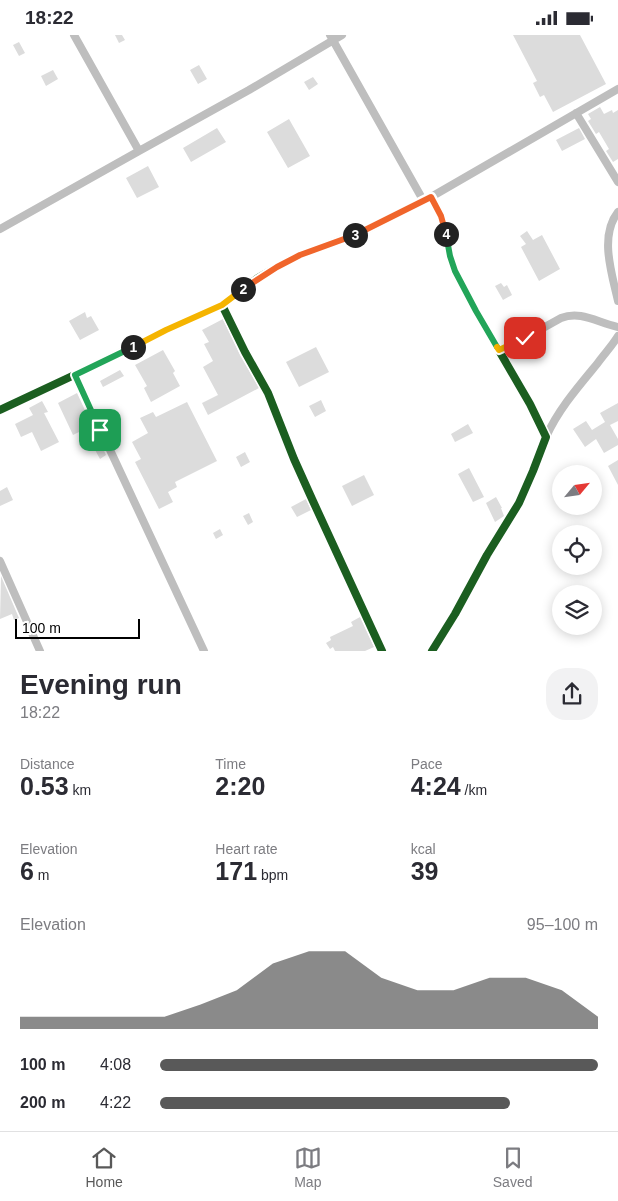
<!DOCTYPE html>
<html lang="en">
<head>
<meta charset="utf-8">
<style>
  body { margin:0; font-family:Helvetica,sans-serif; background:#f2f2f3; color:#2b2b33; height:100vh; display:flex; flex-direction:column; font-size:19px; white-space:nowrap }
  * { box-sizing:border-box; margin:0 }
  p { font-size:16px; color:#7c7c81 }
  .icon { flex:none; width:28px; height:28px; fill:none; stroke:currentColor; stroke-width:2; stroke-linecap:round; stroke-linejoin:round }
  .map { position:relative; height:616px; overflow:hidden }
  .panel { display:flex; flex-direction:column; background:#fff; flex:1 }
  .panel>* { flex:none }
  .needle { width:32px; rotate:61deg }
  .tools { position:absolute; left:552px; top:430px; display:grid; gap:10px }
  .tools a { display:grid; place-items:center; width:50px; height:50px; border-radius:50%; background:#fff; box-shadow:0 2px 12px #0003; font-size:25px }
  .scale { position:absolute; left:15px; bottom:12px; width:125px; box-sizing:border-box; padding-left:5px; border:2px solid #000; border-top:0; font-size:14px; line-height:18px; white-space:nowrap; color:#000; -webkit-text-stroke:4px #fff; paint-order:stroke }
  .pin { position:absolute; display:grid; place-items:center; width:42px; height:42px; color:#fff; margin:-21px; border-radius:10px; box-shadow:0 2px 8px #0006 }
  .km { position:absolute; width:25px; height:25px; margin:-12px; border-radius:50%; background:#222; color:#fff; font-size:14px; line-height:25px; text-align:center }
  .round { display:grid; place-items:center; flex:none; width:52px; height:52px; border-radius:20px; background:#f2f2f3 }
  .head { display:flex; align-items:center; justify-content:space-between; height:85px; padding:0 20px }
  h1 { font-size:28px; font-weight:600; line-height:38px }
  .figures { display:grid; grid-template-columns:repeat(3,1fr); gap:8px; height:85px; padding:5px 20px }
  .figures div { display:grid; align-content:center }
  .figures b { font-size:25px; font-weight:600 }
  .figures small { font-size:14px; font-weight:400 }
  .figures p { font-size:14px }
  .chart { height:140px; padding:10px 20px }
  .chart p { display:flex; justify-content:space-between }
  .chart svg { width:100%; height:90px; margin-top:5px; fill:#595959; opacity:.7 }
  ul { padding:0 20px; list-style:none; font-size:16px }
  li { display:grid; grid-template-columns:80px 60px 1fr; align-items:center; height:38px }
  li i { height:12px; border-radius:6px; background:#595959 }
  .status { display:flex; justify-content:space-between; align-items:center; height:35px; padding:0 25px; background:#fff; direction:ltr }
  .status svg { height:14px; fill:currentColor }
  .tab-bar { display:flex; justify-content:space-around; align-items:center; height:70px; border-top:1px solid #e1e1e2; background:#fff; font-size:14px; color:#7c7c81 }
  .tab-bar a { display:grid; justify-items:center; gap:2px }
  .tab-bar .on { color:#595959 }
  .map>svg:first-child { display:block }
  .building { fill:#dcdcdc }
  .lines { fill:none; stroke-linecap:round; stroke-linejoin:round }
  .street { stroke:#bebebe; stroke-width:8 }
  .cycleway-casing { stroke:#fff; stroke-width:11 }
  .cycleway { stroke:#1b5e20; stroke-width:8 }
  .split-1-casing { stroke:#fff; stroke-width:10 }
  .split-2-casing { stroke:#fff; stroke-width:10 }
  .split-3-casing { stroke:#fff; stroke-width:10 }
  .split-4-casing { stroke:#fff; stroke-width:10 }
  .split-5-casing { stroke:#fff; stroke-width:10 }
  .split-6-casing { stroke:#fff; stroke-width:10 }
  .split-1 { stroke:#22a559; stroke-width:6 }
  .split-2 { stroke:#f5b400; stroke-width:6 }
  .split-3 { stroke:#f0652b; stroke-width:6 }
  .split-4 { stroke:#f0652b; stroke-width:6 }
  .split-5 { stroke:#22a559; stroke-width:6 }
  .split-6 { stroke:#f5b400; stroke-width:6 }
</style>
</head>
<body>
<div class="status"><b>18:22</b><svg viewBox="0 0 49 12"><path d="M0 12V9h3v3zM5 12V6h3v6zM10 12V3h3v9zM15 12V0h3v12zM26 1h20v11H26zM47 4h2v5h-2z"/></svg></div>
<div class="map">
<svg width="618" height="616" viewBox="0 0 618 616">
  <rect width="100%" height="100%" fill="#fff"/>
  <path class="building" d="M 115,0 L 122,0 L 125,5 L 119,8 Z
    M 513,0 L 580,0 L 606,49 L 553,77 L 544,60 L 540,62 L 533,48 L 537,46 Z
    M 19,7 L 25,18 L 19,21 L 13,10 Z
    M 199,30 L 207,44 L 198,49 L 190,35 Z
    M 53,35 L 58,44 L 46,51 L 41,41 Z
    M 313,42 L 318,49 L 309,55 L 304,47 Z
    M 600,72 L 604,79 L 612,75 L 613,78 L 618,75 L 618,124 L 613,127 L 606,116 L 609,114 L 599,97 L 596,99 L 588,86 L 591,84 L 588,79 Z
    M 289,84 L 310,121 L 288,133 L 267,97 Z
    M 217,93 L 226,107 L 191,127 L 183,113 Z
    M 579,93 L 585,104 L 562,116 L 556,105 Z
    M 148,131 L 159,152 L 137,163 L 126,143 Z
    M 527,196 L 533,205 L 542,200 L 560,234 L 539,246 L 521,212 L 526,209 L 520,201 Z
    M 501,248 L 504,252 L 507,250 L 512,260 L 503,265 L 495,251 Z
    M 85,277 L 87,283 L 91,281 L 99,295 L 80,305 L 69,286 Z
    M 223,284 L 240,320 L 259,353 L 208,380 L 202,368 L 218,360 L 203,332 L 213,326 L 204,309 L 209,307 L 202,295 Z
    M 316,312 L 329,337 L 299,352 L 286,327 Z
    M 163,315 L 175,336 L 173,338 L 180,351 L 151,367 L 144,353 L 147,351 L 135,330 Z
    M 120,335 L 124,341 L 103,352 L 100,346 Z
    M 77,358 L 106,420 L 100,424 L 94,413 L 99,411 L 89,392 L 73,400 L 58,368 Z
    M 321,365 L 326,376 L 315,382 L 309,371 Z
    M 42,366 L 48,377 L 44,378 L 59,407 L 41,416 L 32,397 L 21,402 L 15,389 L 33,380 L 29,373 Z
    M 187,367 L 217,426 L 175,447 L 177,452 L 168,457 L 173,467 L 159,474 L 135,427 L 141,424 L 132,407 L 148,398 L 140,383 L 153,377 L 156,382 Z
    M 618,368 L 618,386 L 610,390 L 618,404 L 618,410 L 604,418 L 596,404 L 585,412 L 573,394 L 586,386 L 592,395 L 605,387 L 600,378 Z
    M 468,389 L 473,398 L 455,407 L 451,399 Z
    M 245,417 L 250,427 L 241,432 L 236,422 Z
    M 618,425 L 618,450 L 608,431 Z
    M 469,433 L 484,462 L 473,467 L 458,439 Z
    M 364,440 L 374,460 L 352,471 L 342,451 Z
    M 7,452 L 13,465 L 0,471 L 0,456 Z
    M 496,462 L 502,473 L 501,473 L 504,481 L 495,487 L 486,468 Z
    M 306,464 L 311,475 L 297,482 L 291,472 Z
    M 249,478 L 253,487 L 248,490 L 243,481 Z
    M 220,494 L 223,500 L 216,504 L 213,498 Z
    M 1,541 L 19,583 L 14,585 L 12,579 L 0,584 Z
    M 360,582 L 374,612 L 365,616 L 335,616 L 333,612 L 330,614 L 326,608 L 331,605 L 330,602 L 353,591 L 351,587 Z"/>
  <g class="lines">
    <path class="street" d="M 74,0 L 139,116
      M 330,0 L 423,165
      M 576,78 L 618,147
      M 431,162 L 618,54
      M 618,177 C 599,201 612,239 618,266
      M 0,194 L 139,116 L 249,55 L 342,0
      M 222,270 L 258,243 L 277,232 L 300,220 L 364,196 L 431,162 L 441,181 L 450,221 L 455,236 L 476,276 L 530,369 L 546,402 L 533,436 L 519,468 L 487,520 L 455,579 L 432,616
      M 499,315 L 525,303 L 561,283 C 581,275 598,288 618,292
      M 75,340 L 204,616
      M 0,375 L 85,335 L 166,295 L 222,270 L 245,317 L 268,358 L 294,424 L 312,464 L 382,616
      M 546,402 C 558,375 578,352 597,329 C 604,319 612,311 618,301
      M 0,526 L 40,616"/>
    <defs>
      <path id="cycleway" d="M 222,270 L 258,243 L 277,232 L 300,220 L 364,196 L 431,162 L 441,181 L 450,221 L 455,236 L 476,276 L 530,369 L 546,402 L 533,436 L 519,468 L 487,520 L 455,579 L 432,616
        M 0,375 L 85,335 L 166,295 L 222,270 L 245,317 L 268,358 L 294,424 L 312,464 L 382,616"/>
    </defs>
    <use href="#cycleway" class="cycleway-casing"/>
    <use href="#cycleway" class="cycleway"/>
  </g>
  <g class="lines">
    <defs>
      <path id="split-1" d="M 100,395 L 75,340 L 133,312"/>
      <path id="split-2" d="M 133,312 L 166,295 L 222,270 L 243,254"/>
      <path id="split-3" d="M 243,254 L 277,232 L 300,220 L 355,200"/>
      <path id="split-4" d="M 355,200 L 431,162 L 441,181 L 446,199"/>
      <path id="split-5" d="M 446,199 L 450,221 L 455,236 L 476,276 L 497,312"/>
      <path id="split-6" d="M 497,312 L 499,315 L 525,303"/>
    </defs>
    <use href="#split-1" class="split-1-casing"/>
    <use href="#split-2" class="split-2-casing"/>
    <use href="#split-3" class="split-3-casing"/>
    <use href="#split-4" class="split-4-casing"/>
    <use href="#split-5" class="split-5-casing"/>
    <use href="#split-6" class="split-6-casing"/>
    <use href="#split-1" class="split-1"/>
    <use href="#split-2" class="split-2"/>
    <use href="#split-3" class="split-3"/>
    <use href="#split-4" class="split-4"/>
    <use href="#split-5" class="split-5"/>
    <use href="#split-6" class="split-6"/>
  </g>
</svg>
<div class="tools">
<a><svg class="needle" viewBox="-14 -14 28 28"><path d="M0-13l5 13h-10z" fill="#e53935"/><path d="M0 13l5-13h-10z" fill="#7c7c81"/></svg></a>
<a><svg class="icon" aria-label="locate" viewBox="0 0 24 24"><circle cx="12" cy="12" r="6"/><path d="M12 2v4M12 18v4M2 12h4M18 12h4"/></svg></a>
<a><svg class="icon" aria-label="layers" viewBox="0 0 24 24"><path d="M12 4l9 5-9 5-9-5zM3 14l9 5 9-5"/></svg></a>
</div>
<div class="scale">100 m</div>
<div class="pin" style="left:100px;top:395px;background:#1e9e55"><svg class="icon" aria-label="arrive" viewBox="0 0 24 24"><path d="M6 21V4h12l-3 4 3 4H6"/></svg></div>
<div class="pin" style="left:525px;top:303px;background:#d93025"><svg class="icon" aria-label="check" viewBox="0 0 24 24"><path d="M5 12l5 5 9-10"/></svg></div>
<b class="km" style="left:133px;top:312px">1</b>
<b class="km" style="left:243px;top:254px">2</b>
<b class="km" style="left:355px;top:200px">3</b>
<b class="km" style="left:446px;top:199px">4</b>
</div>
<section class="panel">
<div class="head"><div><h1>Evening run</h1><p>18:22</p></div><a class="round"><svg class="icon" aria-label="share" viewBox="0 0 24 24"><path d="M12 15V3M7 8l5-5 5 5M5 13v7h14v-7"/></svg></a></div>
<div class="figures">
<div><p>Distance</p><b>0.53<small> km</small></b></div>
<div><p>Time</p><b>2:20</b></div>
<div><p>Pace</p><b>4:24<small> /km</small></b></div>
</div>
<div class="figures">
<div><p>Elevation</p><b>6<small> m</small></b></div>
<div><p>Heart rate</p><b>171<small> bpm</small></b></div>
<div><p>kcal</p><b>39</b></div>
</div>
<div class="chart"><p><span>Elevation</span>95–100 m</p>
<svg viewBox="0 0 160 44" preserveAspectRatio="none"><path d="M0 44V38L10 38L20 38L30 38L40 38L50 32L60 25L70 12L80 6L90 6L100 19L110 25L120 25L130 19L140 19L150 25L160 38V44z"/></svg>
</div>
<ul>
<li><b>100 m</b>4:08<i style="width:100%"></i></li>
<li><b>200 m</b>4:22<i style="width:80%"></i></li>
</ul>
</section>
<nav class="tab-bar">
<a class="on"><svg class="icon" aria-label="home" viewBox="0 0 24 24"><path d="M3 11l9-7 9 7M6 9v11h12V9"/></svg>Home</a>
<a><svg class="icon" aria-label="map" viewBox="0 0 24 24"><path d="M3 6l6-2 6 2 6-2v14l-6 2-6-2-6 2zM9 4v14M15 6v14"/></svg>Map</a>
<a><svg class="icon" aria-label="saved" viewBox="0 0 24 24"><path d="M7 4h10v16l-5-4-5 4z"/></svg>Saved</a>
</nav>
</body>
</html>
